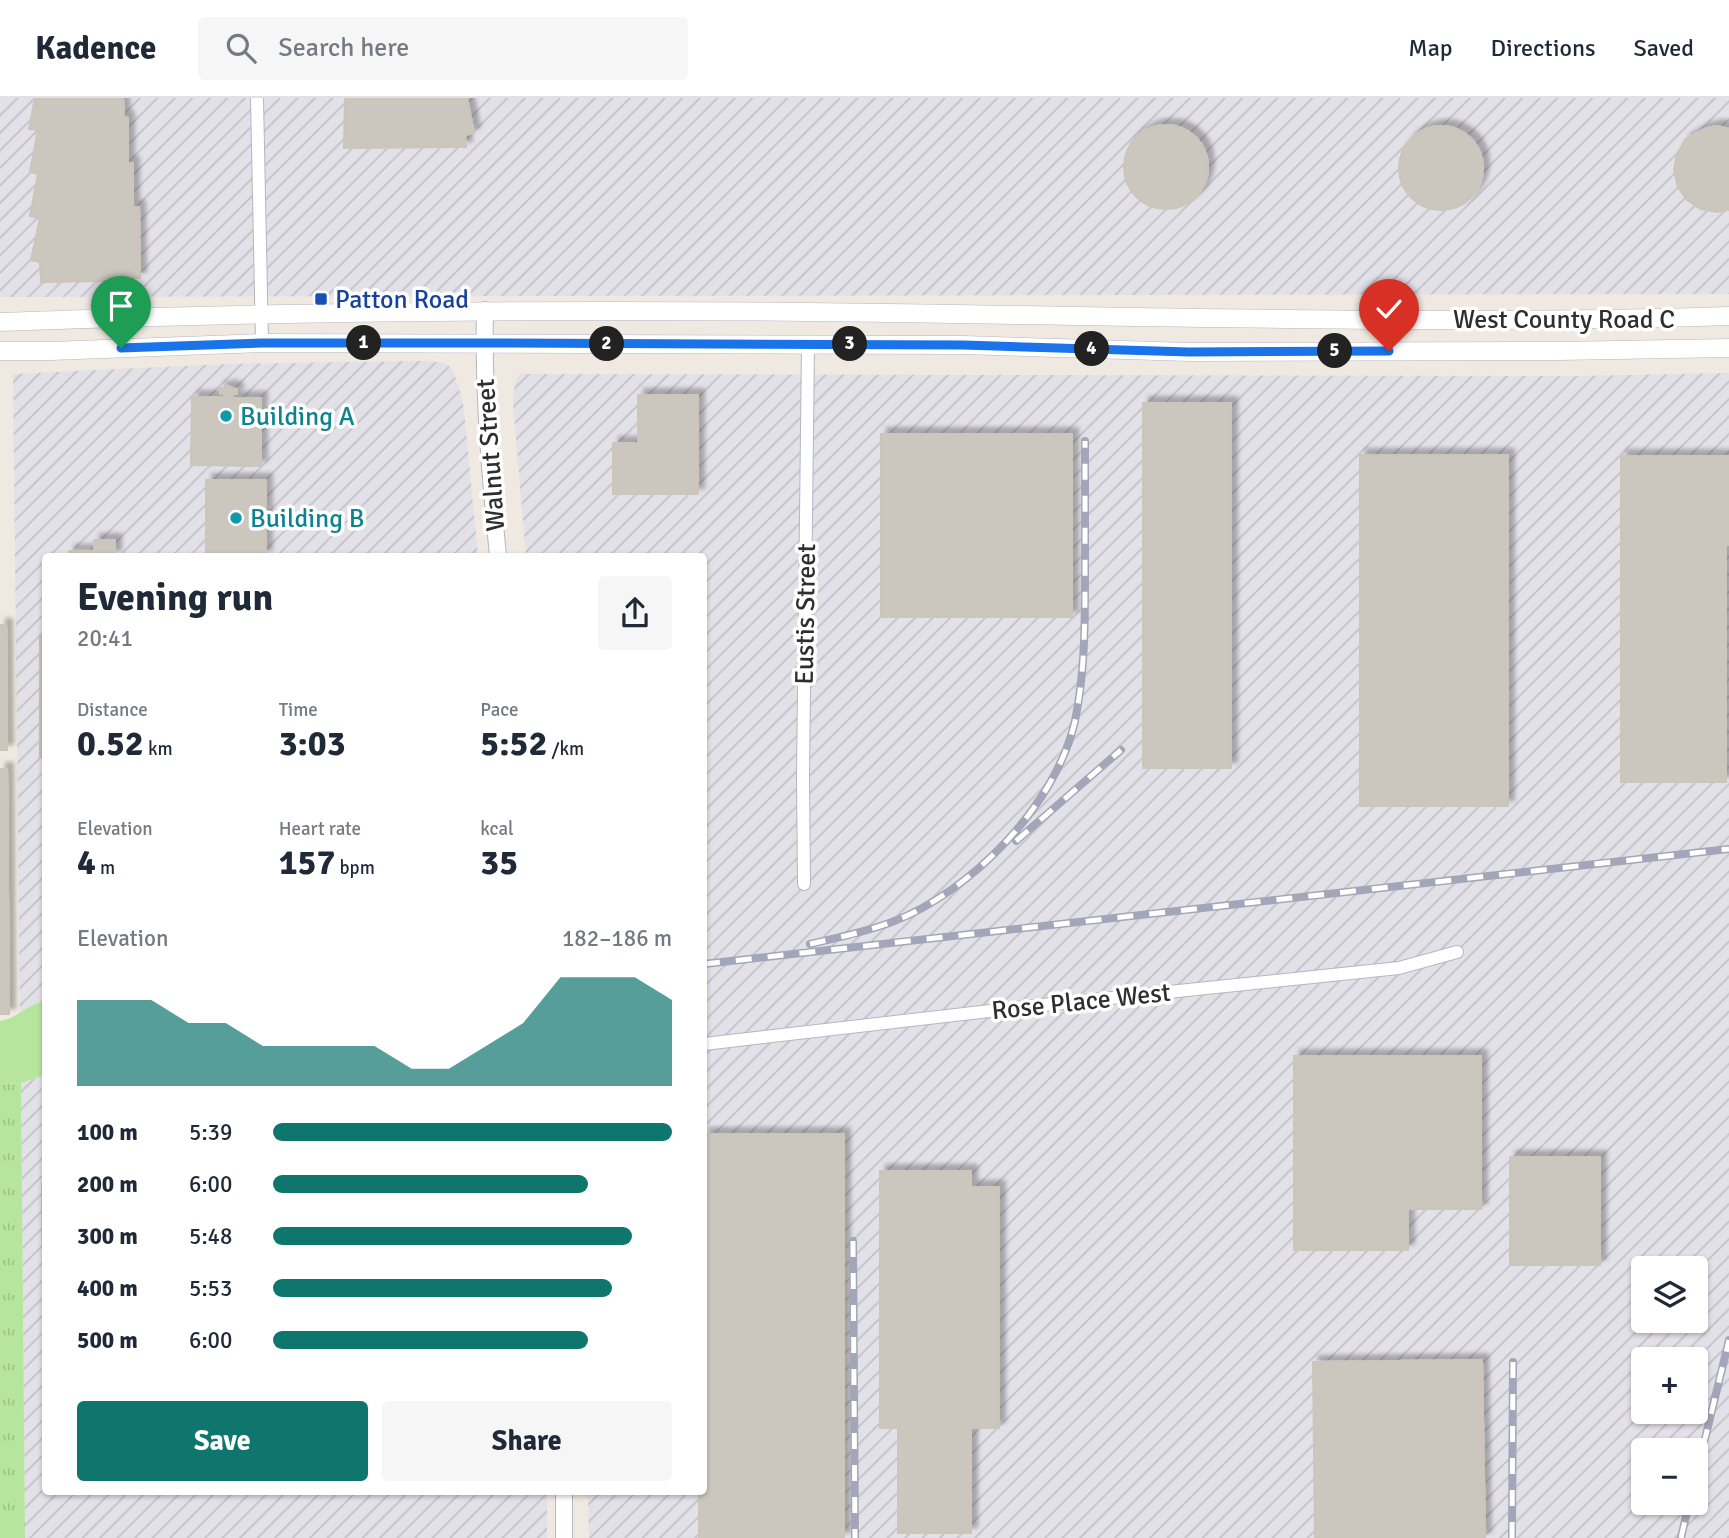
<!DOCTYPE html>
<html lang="en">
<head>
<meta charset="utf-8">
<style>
  body { margin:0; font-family:Signika,sans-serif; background:#f6f6f7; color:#1f2937; height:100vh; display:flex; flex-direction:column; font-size:26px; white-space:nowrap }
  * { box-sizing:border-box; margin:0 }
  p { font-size:23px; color:#747a83 }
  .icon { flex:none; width:38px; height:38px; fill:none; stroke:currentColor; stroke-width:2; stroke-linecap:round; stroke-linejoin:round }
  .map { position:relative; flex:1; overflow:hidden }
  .details { position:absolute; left:42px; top:455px; width:665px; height:942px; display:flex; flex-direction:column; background:#fff; border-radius:7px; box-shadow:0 2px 5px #0004 }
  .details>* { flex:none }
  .buttons { position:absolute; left:1631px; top:1158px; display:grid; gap:14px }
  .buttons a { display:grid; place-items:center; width:77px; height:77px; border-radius:7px; background:#fff; box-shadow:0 2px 5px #0004; font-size:35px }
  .pin { position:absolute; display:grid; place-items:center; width:60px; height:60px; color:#fff; margin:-72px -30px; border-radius:50% 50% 50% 0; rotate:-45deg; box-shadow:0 0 7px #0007 }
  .pin .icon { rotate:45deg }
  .km { position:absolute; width:35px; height:35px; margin:-18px; border-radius:50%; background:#222; color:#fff; font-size:19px; line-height:35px; text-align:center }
  .round { display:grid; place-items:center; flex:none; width:74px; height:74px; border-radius:7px; background:#f6f6f7 }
  .summary { display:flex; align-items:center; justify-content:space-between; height:119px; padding:0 35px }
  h1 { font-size:38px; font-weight:800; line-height:52px }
  .stats { display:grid; grid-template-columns:repeat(3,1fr); gap:10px; height:119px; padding:7px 35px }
  .stats div { display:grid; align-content:center }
  .stats b { font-size:35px; font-weight:800 }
  .stats small { font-size:19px; font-weight:400 }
  .stats p { font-size:19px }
  .chart { height:196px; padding:14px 35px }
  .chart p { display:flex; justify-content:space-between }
  .chart svg { width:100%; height:126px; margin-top:7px; fill:#0f766e; opacity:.7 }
  .button { display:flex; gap:14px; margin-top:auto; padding:14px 35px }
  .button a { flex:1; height:80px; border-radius:7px; background:#0f766e; color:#fff; font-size:28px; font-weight:800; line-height:80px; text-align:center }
  .button a+a { background:#f6f6f7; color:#1f2937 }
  ul { padding:0 35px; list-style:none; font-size:23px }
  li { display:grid; grid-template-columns:112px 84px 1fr; align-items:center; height:52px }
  li i { height:18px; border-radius:9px; background:#0f766e }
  header { display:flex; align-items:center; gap:42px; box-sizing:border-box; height:98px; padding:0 35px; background:#fff; border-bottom:2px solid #e0e1e3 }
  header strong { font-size:33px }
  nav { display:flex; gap:38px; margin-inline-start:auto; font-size:24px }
  .search { width:490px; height:63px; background:#f6f6f7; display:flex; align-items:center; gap:18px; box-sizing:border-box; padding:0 24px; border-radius:7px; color:#747a83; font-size:26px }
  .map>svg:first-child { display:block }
  .industrial { fill:url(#industrial-furrows); fill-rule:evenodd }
  .grass { fill:url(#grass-tufts) }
  .park { fill:#b6e59e }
  .building { fill:#cbc7bf; stroke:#cbc5ba; stroke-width:2; filter:url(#shadow) }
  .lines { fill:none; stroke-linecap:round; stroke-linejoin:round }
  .minor-casing { stroke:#b4b7c1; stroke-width:14 }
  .tertiary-casing { stroke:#b4b7c1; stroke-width:18 }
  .secondary-casing { stroke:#b4b7c1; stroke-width:19 }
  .minor { stroke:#fff; stroke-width:12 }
  .tertiary { stroke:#fff; stroke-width:16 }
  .secondary { stroke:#fff; stroke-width:18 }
  .rail-casing { stroke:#a3a6b8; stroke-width:8 }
  .rail { stroke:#fff; stroke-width:5; stroke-dasharray:16; stroke-linecap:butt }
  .route-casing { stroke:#fff; stroke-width:14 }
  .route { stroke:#1a73e8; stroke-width:9 }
  .transit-dot { fill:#1a4fb4; stroke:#fff; stroke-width:2.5 }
  .culture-dot { fill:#0f9aa8; stroke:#fff; stroke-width:2.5 }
  .labels { text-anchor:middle; stroke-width:7; stroke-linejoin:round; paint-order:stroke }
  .transit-label { font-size:26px; fill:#164399; stroke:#fff; text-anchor:start }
  .street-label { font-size:26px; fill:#2e2e2e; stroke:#fff }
  .culture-label { font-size:26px; fill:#0d838f; stroke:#fff; text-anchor:start }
</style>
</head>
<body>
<header>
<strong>Kadence</strong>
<div class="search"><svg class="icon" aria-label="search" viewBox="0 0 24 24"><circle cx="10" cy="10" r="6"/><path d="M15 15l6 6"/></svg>Search here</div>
<nav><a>Map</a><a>Directions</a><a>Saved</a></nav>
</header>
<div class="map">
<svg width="1729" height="1440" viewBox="0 0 1729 1440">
  <defs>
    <pattern id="industrial-furrows" width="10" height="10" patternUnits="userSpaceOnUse" patternTransform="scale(1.75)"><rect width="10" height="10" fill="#e3e1e8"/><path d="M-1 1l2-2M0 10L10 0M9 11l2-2" fill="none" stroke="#c3c1c7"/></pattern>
    <pattern id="grass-tufts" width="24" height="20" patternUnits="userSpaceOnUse" patternTransform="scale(1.75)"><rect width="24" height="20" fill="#b6e59e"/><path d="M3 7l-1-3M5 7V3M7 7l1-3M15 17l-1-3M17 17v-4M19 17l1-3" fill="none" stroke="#9dc588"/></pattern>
    <filter id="shadow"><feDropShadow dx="6" dy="-6" stdDeviation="2" flood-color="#0004"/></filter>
  </defs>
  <rect width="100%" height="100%" fill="#efe9e1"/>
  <path class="industrial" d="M 0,0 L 1729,0 L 1729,196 L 0,199 Z
    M 424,263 L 446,265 L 453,273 L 458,287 L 463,305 L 466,333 L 478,458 L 46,458 L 45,903 L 39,904 L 20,916 L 13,276 L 227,266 Z
    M 1729,275 L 1729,1440 L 589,1440 L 588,1393 L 704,1393 L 704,458 L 526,458 L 513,305 L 515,285 L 519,276 L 1577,278 ZM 1643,1171 L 1696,1171 L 1696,1223 L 1643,1223 ZM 1643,1262 L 1696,1262 L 1696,1314 L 1643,1314 ZM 1643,1353 L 1696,1353 L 1696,1405 L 1643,1405 Z
    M 45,977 L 46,1393 L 547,1393 L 547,1440 L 25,1440 L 21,985 Z"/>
  <path class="grass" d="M 21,985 L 25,1440 L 0,1440 L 0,986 Z"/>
  <path class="park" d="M 45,903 L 45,977 L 21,985 L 0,986 L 0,923 C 17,921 29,905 45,903 Z"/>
  <path class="building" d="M 35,0 L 123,0 L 124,19 L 128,20 L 128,65 L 133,65 L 133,109 L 139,109 L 140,180 L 105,180 L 105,183 L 41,184 L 40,164 L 31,162 L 40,120 L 30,118 L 38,76 L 30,74 L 38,32 L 29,31 Z
    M 345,0 L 467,0 L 474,35 L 465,37 L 466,49 L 344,50 Z
    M1124 69a42 42 0 1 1 84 0a42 42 0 1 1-84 0Z
    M1399 70a42 42 0 1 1 84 0a42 42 0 1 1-84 0Z
    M 1717,28 L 1729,31 L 1729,112 L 1717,114 L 1701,111 L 1687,102 L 1678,89 L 1674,72 L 1677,56 L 1686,41 L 1704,31 Z
    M 228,288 L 232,290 L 237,291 L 237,296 L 233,296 L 232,300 L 261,300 L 261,368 L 191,367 L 192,299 L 225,299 L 224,296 L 220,296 L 220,290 L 226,290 Z
    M 638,297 L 698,297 L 698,396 L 613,396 L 613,345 L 638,345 Z
    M 1143,305 L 1231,305 L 1231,670 L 1143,670 Z
    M 881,336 L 1072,336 L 1072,519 L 881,519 Z
    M 1360,357 L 1508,357 L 1508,708 L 1360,708 Z
    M 1621,358 L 1729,358 L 1729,447 L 1726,447 L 1726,684 L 1621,684 Z
    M 206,382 L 266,382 L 266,458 L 206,458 Z
    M 94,442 L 115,442 L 115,458 L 69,458 L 69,453 L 94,453 Z
    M 0,527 L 6,527 L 7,652 L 0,652 Z
    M 40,537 L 46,537 L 46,659 L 40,659 Z
    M 0,671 L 7,671 L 9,916 L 0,916 Z
    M 1294,958 L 1481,958 L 1481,1111 L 1408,1111 L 1408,1152 L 1294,1152 Z
    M 704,1036 L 844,1036 L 844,1440 L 699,1440 L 699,1393 L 704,1393 Z
    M 1510,1059 L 1600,1059 L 1600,1167 L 1510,1167 Z
    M 880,1073 L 971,1073 L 971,1089 L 999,1089 L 999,1330 L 971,1330 L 971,1435 L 898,1435 L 898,1330 L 880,1330 Z
    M 42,1086 L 46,1086 L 46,1168 L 43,1168 Z
    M 1482,1262 L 1485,1440 L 1315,1440 L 1313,1264 Z"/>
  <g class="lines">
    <defs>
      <path id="minor" d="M 257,0 L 262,245
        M 804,786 L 803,679 L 808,246
        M 704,946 L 1024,909 L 1399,870 L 1457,854"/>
      <path id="tertiary" d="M 485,212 C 483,295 490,376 498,458
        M 564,1393 L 564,1440"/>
      <path id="secondary" d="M 0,224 C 269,214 539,211 808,214 C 1115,217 1422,228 1729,218
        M 0,253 L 51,253 L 262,245 L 963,247 L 1190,254 L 1560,253 L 1729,250"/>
    </defs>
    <use href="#minor" class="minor-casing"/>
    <use href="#tertiary" class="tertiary-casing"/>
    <use href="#secondary" class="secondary-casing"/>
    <use href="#minor" class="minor"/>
    <use href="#tertiary" class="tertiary"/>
    <use href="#secondary" class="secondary"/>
    <defs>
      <path id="rail" d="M 1016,743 L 1121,652
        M 810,846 C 837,840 865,834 892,824 C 971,794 1056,707 1075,623 C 1085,574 1085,525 1085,475 C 1085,431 1085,387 1085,343
        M 704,866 L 1729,751
        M 853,1143 L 855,1440
        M 1696,1378 L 1729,1242
        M 1512,1440 L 1513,1264
        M 1681,1440 L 1689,1405"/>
    </defs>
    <use href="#rail" class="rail-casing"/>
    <use href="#rail" class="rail"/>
  </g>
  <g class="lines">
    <defs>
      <path id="route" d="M 121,250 L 262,245 L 484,245 L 963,247 L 1189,254 L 1389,253"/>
    </defs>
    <use href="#route" class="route-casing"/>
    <use href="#route" class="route"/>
  </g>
  <rect class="transit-dot" x="314" y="194" width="14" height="14" rx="3.5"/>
  <g class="culture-dot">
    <circle cx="226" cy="318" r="7"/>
    <circle cx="236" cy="420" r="7"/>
  </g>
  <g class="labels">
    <g class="transit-label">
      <text x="335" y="210">Patton Road</text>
    </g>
    <g class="street-label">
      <text x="1564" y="230">West County Road C</text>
      <text transform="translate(490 357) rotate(-94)" y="9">Walnut Street</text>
      <text transform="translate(805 516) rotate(-89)" y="9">Eustis Street</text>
      <text transform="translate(1081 903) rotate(-6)" y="9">Rose Place West</text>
    </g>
    <g class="culture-label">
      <text x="240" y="327">Building A</text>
      <text x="250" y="429">Building B</text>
    </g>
  </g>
</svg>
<div class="buttons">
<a><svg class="icon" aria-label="layers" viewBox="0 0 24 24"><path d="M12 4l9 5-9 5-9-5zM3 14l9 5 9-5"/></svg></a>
<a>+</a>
<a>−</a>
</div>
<div class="pin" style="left:121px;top:250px;background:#1e9e55"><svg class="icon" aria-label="arrive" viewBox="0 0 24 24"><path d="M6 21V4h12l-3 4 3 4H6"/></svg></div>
<div class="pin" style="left:1389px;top:253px;background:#d93025"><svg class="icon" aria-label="check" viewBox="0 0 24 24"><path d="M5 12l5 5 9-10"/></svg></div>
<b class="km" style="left:364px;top:245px">1</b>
<b class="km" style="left:607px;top:246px">2</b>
<b class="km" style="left:850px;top:246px">3</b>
<b class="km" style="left:1092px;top:251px">4</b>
<b class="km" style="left:1335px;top:253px">5</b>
<section class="details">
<div class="summary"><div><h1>Evening run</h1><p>20:41</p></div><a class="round"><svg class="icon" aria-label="share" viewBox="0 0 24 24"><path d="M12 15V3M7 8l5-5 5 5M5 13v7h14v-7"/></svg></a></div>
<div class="stats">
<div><p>Distance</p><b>0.52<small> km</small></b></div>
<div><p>Time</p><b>3:03</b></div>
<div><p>Pace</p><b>5:52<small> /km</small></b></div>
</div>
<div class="stats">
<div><p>Elevation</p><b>4<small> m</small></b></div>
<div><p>Heart rate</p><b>157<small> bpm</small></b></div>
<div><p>kcal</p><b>35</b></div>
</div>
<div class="chart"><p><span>Elevation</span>182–186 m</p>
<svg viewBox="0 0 160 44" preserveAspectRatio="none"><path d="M0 44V14L10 14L20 14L30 22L40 22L50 30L60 30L70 30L80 30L90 38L100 38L110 30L120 22L130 6L140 6L150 6L160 14V44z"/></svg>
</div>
<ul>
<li><b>100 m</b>5:39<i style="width:100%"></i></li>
<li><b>200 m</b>6:00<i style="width:79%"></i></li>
<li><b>300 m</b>5:48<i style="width:90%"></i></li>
<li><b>400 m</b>5:53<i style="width:85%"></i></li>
<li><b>500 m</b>6:00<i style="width:79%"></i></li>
</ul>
<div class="button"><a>Save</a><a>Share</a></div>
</section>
</div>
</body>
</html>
